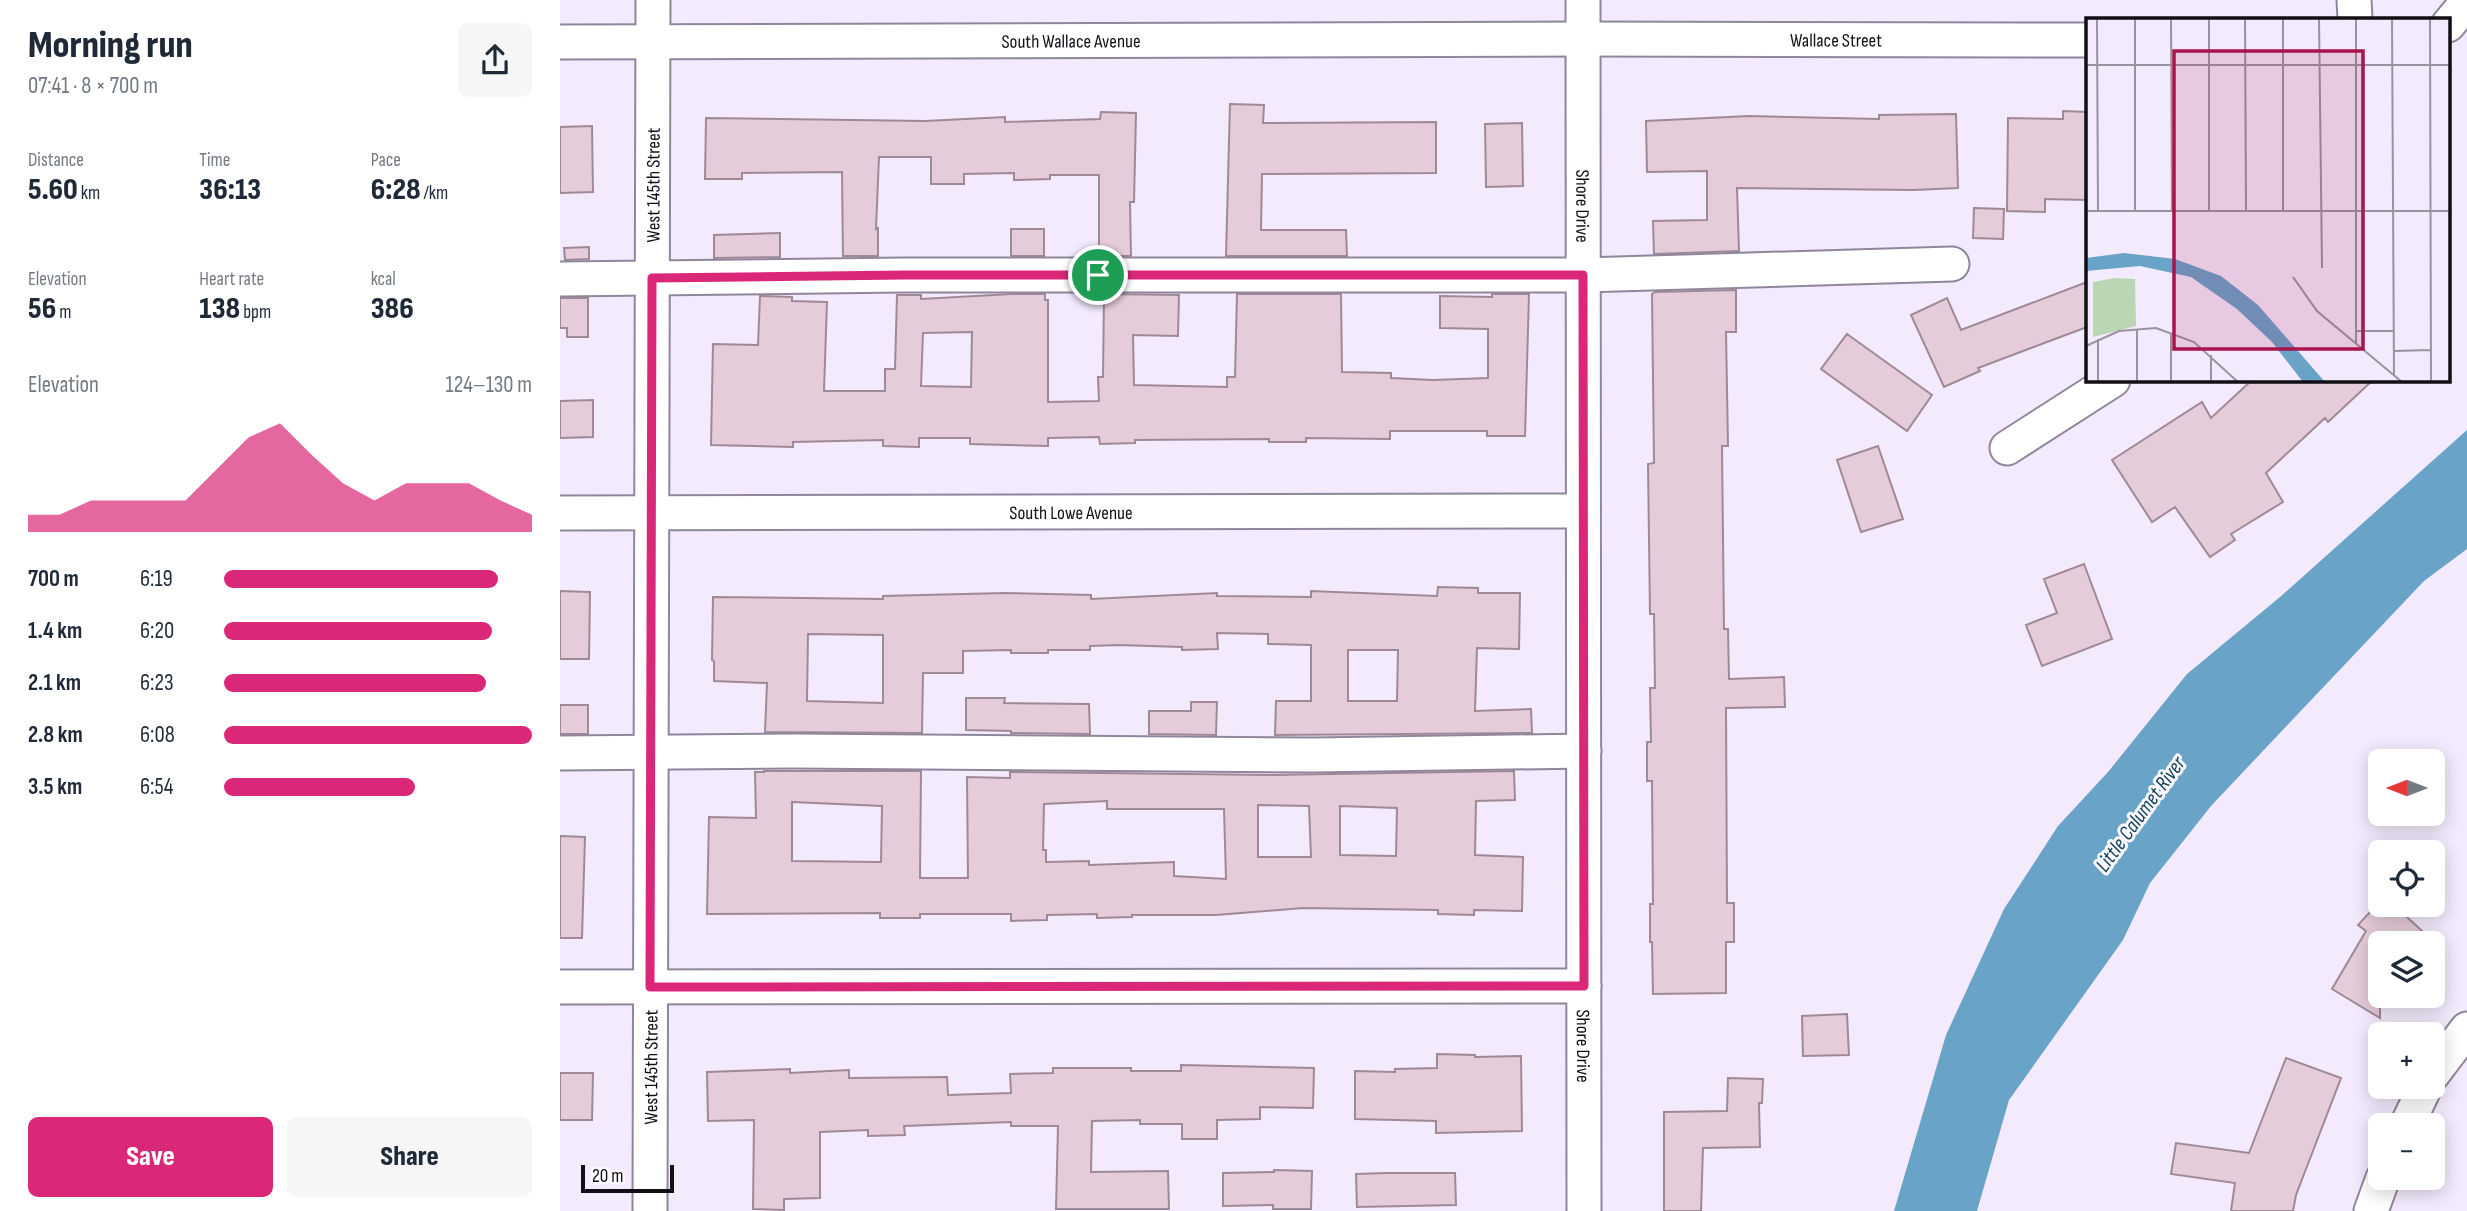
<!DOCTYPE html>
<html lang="en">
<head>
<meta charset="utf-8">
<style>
  body { margin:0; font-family:"Sofia Sans Condensed",sans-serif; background:#f6f6f7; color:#1f2937; height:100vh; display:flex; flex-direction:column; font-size:26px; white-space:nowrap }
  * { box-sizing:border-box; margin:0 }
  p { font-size:23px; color:#747a83 }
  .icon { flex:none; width:38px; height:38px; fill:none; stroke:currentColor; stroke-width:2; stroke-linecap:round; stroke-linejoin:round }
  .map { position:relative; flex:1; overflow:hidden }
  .side { display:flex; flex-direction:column; background:#fff; width:560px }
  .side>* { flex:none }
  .needle { width:46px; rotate:270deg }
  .buttons { position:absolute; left:1808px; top:749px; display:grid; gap:14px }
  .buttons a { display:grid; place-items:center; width:77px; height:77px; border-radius:10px; background:#fff; box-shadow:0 4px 18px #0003; font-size:35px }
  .scale { position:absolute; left:21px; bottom:18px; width:93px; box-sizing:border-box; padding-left:7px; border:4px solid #110e15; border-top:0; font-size:19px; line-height:24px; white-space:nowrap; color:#110e15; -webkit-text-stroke:5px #fcfaff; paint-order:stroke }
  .pin { position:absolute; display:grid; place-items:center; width:60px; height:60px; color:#fff; margin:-30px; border:4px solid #fff; border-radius:50%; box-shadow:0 2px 7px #0007 }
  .round { display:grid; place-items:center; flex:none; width:74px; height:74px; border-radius:10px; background:#f6f6f7 }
  .summary { display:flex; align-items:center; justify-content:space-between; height:119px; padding:0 28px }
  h1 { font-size:38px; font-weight:800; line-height:52px }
  .figures { display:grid; grid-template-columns:repeat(3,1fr); gap:10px; height:119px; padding:7px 28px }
  .figures div { display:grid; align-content:center }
  .figures b { font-size:30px; font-weight:800 }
  .figures small { font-size:19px; font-weight:400 }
  .figures p { font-size:19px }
  .chart { height:196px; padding:14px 28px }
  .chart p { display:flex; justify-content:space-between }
  .chart svg { width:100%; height:126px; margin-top:7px; fill:#db2777; opacity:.7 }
  .action { display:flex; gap:14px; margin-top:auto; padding:14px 28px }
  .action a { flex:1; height:80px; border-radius:10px; background:#db2777; color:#fff; font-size:28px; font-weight:800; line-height:80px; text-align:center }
  .action a+a { background:#f6f6f7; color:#1f2937 }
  ul { padding:0 28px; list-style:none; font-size:23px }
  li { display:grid; grid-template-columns:112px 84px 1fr; align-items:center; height:52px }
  li i { height:18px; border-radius:9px; background:#db2777 }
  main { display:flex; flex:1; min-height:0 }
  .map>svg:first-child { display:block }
  .water { fill:#69a3c8 }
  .building { fill:#e5ccda; stroke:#a08996; stroke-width:2; fill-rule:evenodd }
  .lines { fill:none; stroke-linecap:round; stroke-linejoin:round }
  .minor-casing { stroke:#90869b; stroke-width:37 }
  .minor { stroke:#fff; stroke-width:33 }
  .route-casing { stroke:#fff; stroke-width:14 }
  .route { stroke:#db2777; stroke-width:9 }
  .labels { text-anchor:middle; stroke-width:6; stroke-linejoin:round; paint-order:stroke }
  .street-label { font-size:19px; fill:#110e15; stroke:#fcfaff }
  .water-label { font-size:21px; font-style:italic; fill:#0e3f58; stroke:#fcfaff }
  .inset-road { fill:none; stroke:#9992a0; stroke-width:2 }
  .view { fill:#a8154b; fill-opacity:0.15; stroke:#a8154b; stroke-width:3.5 }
  .inset-edge { fill:none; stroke:#110e15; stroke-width:3.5 }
</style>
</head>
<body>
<main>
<section class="side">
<div class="summary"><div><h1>Morning run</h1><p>07:41 · 8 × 700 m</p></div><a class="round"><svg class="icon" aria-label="share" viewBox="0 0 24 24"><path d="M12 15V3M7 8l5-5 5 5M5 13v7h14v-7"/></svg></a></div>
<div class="figures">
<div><p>Distance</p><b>5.60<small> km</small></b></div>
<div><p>Time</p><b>36:13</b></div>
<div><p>Pace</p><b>6:28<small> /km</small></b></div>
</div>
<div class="figures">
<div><p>Elevation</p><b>56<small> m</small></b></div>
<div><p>Heart rate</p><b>138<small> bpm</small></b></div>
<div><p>kcal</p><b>386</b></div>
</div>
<div class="chart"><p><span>Elevation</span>124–130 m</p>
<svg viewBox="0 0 160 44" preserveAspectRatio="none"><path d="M0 44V38L10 38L20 33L30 33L40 33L50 33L60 22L70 11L80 6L90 17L100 27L110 33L120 27L130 27L140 27L150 33L160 38V44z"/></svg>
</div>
<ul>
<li><b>700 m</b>6:19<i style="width:89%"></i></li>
<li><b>1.4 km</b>6:20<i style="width:87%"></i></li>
<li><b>2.1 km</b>6:23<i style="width:85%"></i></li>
<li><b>2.8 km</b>6:08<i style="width:100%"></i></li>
<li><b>3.5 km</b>6:54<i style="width:62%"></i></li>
</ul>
<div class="action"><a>Save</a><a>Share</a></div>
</section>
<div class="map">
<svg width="1907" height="1211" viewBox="0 0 1907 1211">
  <rect width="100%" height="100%" fill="#f3eafd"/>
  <path class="water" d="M 1907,430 L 1907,549 L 1864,581 L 1718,735 L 1651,806 L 1590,883 L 1563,940 L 1449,1100 L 1417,1211 L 1334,1211 L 1386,1035 L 1444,909 L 1498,826 L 1548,772 L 1627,674 L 1720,597 Z"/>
  <path class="building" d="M 670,104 L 704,105 L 703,123 L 876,122 L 876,173 L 702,174 L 701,230 L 786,230 L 787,256 L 666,256 Z
    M 1503,111 L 1527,112 L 1527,200 L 1485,199 L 1485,212 L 1447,211 L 1448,118 L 1503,119 Z
    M 541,112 L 576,113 L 574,202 L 570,202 L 571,256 L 539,256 L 539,175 L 490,175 L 490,179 L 454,180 L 454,173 L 404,174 L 404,184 L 371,184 L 371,157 L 319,157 L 316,229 L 318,228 L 318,256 L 283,256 L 282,172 L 182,173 L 182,179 L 145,179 L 146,118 L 365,121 L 445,117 L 445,122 L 540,119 Z
    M 1396,114 L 1398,188 L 1353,190 L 1177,188 L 1179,251 L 1094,254 L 1093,221 L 1147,220 L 1147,171 L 1087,172 L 1086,121 L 1189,116 L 1319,119 L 1319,115 Z
    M 962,123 L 963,186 L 926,187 L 925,124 Z
    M 32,126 L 33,192 L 0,193 L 0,127 Z
    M 1414,208 L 1444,209 L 1443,239 L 1413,238 Z
    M 451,229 L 484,229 L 484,256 L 451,256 Z
    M 220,233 L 220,257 L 154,258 L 154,235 Z
    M 29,247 L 29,259 L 5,260 L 4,248 Z
    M 1527,282 L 1527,327 L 1418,368 L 1420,371 L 1384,387 L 1351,315 L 1387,298 L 1401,330 Z
    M 1176,290 L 1176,332 L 1166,332 L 1168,446 L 1162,446 L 1164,629 L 1168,629 L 1169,679 L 1224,677 L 1225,707 L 1166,708 L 1167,903 L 1174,903 L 1174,942 L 1166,942 L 1166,993 L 1093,994 L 1092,942 L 1090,942 L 1090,904 L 1093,904 L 1092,781 L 1087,781 L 1087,742 L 1091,742 L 1090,688 L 1095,688 L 1094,614 L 1090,614 L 1088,464 L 1094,463 L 1092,294 L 1095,292 Z
    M 452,294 L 485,294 L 485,300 L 488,300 L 488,402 L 539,401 L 538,377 L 543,377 L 544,294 L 619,295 L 618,336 L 573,335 L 574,385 L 667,387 L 667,377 L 675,377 L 677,294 L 781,294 L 782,372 L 831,373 L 831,378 L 873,380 L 928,378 L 928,329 L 880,328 L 880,296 L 932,297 L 932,294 L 969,294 L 965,436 L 927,436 L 927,431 L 830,431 L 830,439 L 746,438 L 746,442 L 709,442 L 709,439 L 575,440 L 575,443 L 540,444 L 539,437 L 488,438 L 488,446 L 410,444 L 410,438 L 359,438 L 359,447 L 323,446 L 323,440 L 233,442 L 233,447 L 151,445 L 153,344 L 198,345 L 200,296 L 232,297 L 232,301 L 267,302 L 264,391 L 325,391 L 325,369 L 335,369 L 337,295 L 361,295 L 361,299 ZM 412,332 L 411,387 L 361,386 L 363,333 Z
    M 0,298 L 28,298 L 28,337 L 7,337 L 7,328 L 0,328 Z
    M 1287,334 L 1372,395 L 1347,431 L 1261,369 Z
    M 1692,380 L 1813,380 L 1768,422 L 1765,418 L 1706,473 L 1723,502 L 1671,534 L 1675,540 L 1650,557 L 1615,507 L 1592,522 L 1552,460 L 1642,402 L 1651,418 Z
    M 33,400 L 33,437 L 0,438 L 0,401 Z
    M 1318,446 L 1343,519 L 1301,532 L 1277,460 Z
    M 1524,564 L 1552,639 L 1482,666 L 1466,625 L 1497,613 L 1484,579 Z
    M 878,587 L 918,588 L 918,593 L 960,593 L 959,649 L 917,648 L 915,711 L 971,709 L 972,733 L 715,735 L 716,701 L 751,701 L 751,645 L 708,644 L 708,634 L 657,633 L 658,649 L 622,650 L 622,647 L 559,645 L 530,646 L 530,650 L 488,650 L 488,653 L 451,653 L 451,650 L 403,651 L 403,673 L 363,673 L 362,733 L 205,732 L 207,683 L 154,681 L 154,661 L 152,660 L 153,597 L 323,599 L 323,596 L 445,593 L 531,595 L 531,599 L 657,593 L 657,596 L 751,597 L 751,591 L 877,596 ZM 248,634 L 323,635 L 323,703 L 247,701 ZM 788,650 L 838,650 L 837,701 L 788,701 Z
    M 0,591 L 30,592 L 29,659 L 0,659 Z
    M 406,698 L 445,698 L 444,703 L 529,704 L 530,734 L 451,733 L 451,731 L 406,730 Z
    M 631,702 L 657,702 L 656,735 L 589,734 L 589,711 L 631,711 Z
    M 0,705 L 28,705 L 28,734 L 0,734 Z
    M 204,771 L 361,771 L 360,878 L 408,878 L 407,777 L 450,778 L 450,772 L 712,775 L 954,771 L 955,800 L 916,801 L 915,855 L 963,857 L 962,911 L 914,910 L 914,915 L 878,914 L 878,910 L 743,908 L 656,915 L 572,915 L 572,917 L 537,918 L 537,914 L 487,915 L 487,920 L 451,921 L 451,914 L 360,914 L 360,918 L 320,918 L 320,913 L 147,914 L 149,817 L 196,818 L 195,772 L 204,772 ZM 547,801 L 547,809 L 664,809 L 666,879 L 614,876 L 614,862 L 529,865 L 529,861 L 486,862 L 486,850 L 483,850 L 484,804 ZM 232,802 L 322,806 L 321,862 L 232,861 ZM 698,805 L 749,806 L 751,857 L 698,857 ZM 780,806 L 837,808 L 836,856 L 780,855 Z
    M 0,836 L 25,837 L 22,938 L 0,938 Z
    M 1820,901 L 1820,905 L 1834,905 L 1875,943 L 1820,943 L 1820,1018 L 1772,989 L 1806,931 L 1798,925 Z
    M 1287,1014 L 1289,1055 L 1243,1056 L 1242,1016 Z
    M 877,1054 L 915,1055 L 915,1057 L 961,1056 L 962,1131 L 876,1133 L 876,1121 L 795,1119 L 795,1071 L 835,1072 L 835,1069 L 877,1068 Z
    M 1726,1058 L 1781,1078 L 1736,1195 L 1733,1211 L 1671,1211 L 1675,1183 L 1611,1174 L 1616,1143 L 1689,1153 Z
    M 621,1065 L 754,1068 L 753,1108 L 700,1107 L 700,1119 L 657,1120 L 657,1139 L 622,1139 L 622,1124 L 580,1124 L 580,1120 L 532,1121 L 531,1172 L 608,1171 L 609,1209 L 496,1209 L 498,1126 L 451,1126 L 451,1122 L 344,1126 L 345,1135 L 308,1136 L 308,1130 L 260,1132 L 260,1198 L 224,1199 L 224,1210 L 193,1209 L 194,1120 L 148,1121 L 147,1072 L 230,1069 L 230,1073 L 289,1070 L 289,1078 L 387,1077 L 388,1095 L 451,1093 L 450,1074 L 493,1073 L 493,1068 L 571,1068 L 571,1071 L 621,1071 Z
    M 0,1073 L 33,1073 L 32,1120 L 0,1120 Z
    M 1168,1078 L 1203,1079 L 1202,1103 L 1199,1103 L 1200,1147 L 1143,1148 L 1141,1211 L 1104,1211 L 1104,1112 L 1167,1111 Z
    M 714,1170 L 752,1171 L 751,1209 L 713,1209 L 713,1205 L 663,1206 L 663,1173 L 714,1172 Z
    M 826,1173 L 895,1173 L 896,1205 L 797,1207 L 796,1174 Z"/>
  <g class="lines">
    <defs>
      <g id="minor">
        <path id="s1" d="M 1023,0 L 1024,1211"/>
        <path d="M 1794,0 L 1795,19"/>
        <path d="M 1888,25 L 1907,2"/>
        <path id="s2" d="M 0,42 L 1023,39 L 1527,40"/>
        <path d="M 0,279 L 344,275 L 1023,275 L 1392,264"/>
        <path d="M 1447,448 L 1553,380"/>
        <path id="s3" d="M 0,513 L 1023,511"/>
        <path d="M 0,753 L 233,751 L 754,755 L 1024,751"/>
        <path d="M 0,987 L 1024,986"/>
        <path d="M 1872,1075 L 1907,1029"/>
        <path d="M 1847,1125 L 1865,1087"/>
        <path id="s4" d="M 90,1211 L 93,0"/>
        <path d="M 1811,1211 L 1823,1178"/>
      </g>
    </defs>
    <use href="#minor" class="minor-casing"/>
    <use href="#minor" class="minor"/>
  </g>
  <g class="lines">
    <defs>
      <path id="route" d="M 344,275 L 1023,275 L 1024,986 L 90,987 L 92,278 Z"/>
    </defs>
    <use href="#route" class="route-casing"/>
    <use href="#route" class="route"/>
  </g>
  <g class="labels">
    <g class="street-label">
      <text dy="7" stroke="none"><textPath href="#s2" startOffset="511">South Wallace Avenue</textPath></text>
      <text dy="7" stroke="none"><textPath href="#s2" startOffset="1276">Wallace Street</textPath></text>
      <text dy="7" stroke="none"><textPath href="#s4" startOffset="1026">West 145th Street</textPath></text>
      <text dy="7" stroke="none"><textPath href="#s1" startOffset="206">Shore Drive</textPath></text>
      <text dy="7" stroke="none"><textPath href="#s3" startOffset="511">South Lowe Avenue</textPath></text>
      <text dy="7" stroke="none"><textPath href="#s1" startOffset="1046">Shore Drive</textPath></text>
      <text dy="7" stroke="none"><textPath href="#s4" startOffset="144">West 145th Street</textPath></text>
    </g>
    <g class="water-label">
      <text transform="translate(1580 814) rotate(-54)" y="7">Little Calumet River</text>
    </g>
  </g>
  <g transform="translate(1526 18)">
    <rect width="364" height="364" fill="#f3eafd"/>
    <path d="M 29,260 L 49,261 L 50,308 L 7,319 L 7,264 Z" fill="#bbd6b5"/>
    <path d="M 38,235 L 89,241 L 135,258 L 172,287 L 239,364 L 217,364 L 186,324 L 151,291 L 105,259 L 54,248 L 0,253 L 0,240 Z" fill="#69a3c8"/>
    <path class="inset-road" d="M 11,0 L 12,193M 49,0 L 49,193M 85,0 L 86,193M 123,0 L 123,193M 159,0 L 160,193M 197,0 L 197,193M 233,0 L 236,250M 270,0 L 270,325M 306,0 L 308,357M 344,0 L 345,364M 0,47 L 364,47M 0,193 L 364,193M 207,259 L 231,293 L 316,364M 51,311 L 51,364M 270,313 L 308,313M 85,315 L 85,364M 12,321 L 12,364M 0,328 L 33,313 L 70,310 L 108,324 L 152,364M 308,333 L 345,332M 125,364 L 125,337"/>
    <path class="view" d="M 88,33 L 277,33 L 277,331 L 88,331 Z"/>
    <rect width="364" height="364" class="inset-edge"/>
  </g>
</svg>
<div class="buttons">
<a><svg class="needle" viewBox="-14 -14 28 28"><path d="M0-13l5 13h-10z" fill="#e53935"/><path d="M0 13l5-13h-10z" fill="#747a83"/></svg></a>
<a><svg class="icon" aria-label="locate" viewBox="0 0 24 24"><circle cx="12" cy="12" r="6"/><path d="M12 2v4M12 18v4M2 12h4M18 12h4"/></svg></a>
<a><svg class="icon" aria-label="layers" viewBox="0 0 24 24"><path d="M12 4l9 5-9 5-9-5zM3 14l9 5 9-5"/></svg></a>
<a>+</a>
<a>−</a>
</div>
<div class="scale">20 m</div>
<div class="pin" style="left:538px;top:275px;background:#1e9e55"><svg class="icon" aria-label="arrive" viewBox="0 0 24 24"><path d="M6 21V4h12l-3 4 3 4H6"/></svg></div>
</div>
</main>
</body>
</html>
